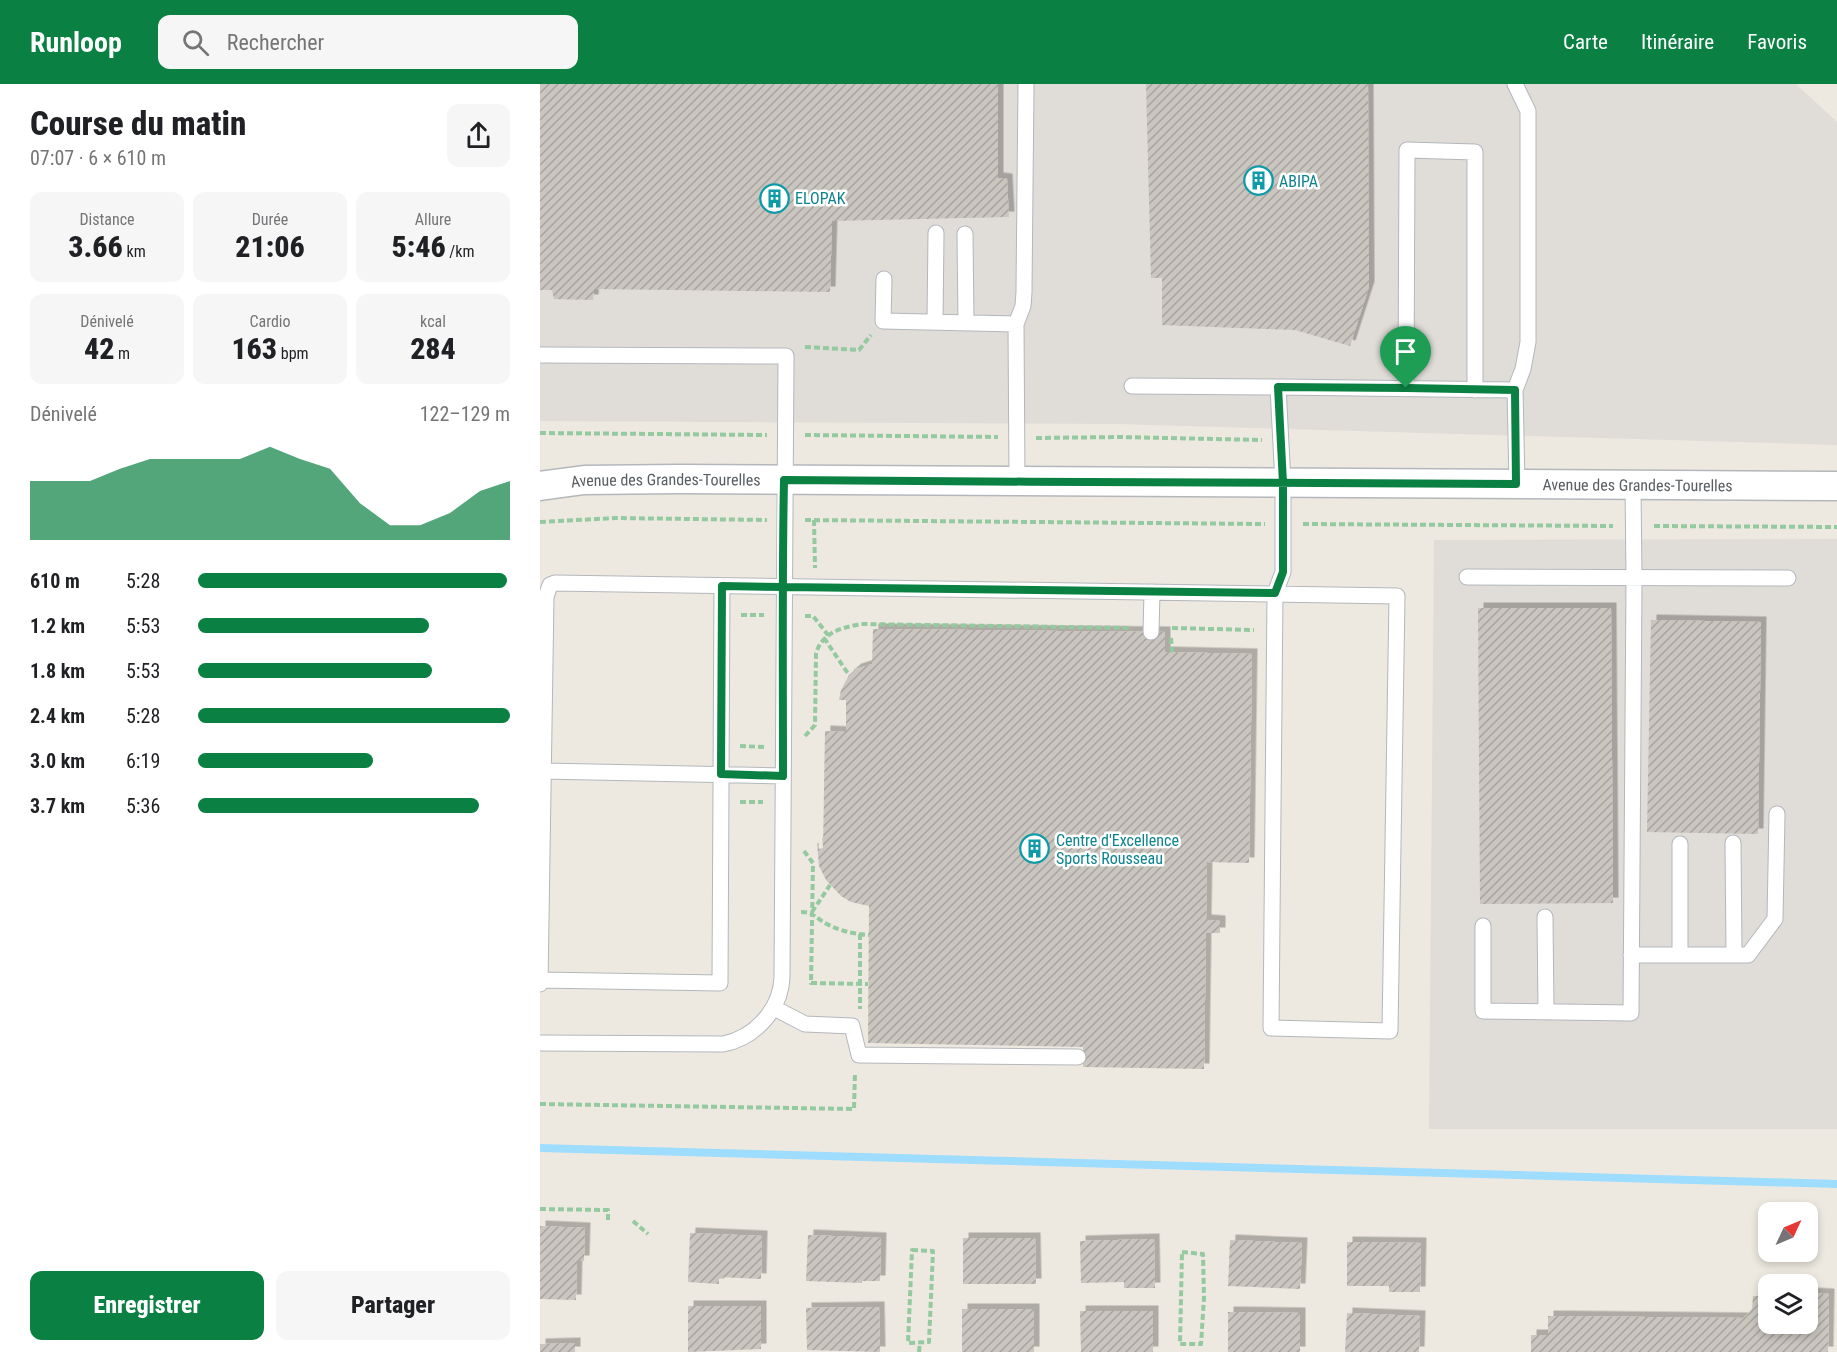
<!DOCTYPE html>
<html lang="fr">
<head>
<meta charset="utf-8">
<style>
  body { margin:0; font-family:"Roboto Condensed",sans-serif; background:#f6f6f6; color:#202124; height:100vh; display:flex; flex-direction:column; font-size:22px; white-space:nowrap }
  * { box-sizing:border-box; margin:0 }
  p { font-size:20px; color:#757577 }
  .icon { flex:none; width:33px; height:33px; fill:none; stroke:currentColor; stroke-width:2; stroke-linecap:round; stroke-linejoin:round }
  .map { position:relative; flex:1; overflow:hidden }
  .details { display:flex; flex-direction:column; background:#fff; width:540px }
  .details>* { flex:none }
  .needle { width:39px; rotate:46deg }
  .buttons { position:absolute; left:1218px; top:1118px; display:grid; gap:12px }
  .buttons a { display:grid; place-items:center; width:60px; height:60px; border-radius:12px; background:#fff; box-shadow:0 3px 9px #0003; font-size:30px }
  .pin { position:absolute; display:grid; place-items:center; width:51px; height:51px; color:#fff; margin:-62px -26px; border-radius:50% 50% 50% 0; rotate:-45deg; box-shadow:0 0 6px #0007 }
  .pin .icon { rotate:45deg }
  .round { display:grid; place-items:center; flex:none; width:63px; height:63px; border-radius:12px; background:#f6f6f6 }
  .headline { display:flex; align-items:center; justify-content:space-between; height:102px; padding:0 30px }
  h1 { font-size:33px; font-weight:800; line-height:45px }
  .figures { display:grid; grid-template-columns:repeat(3,1fr); gap:9px; height:102px; padding:6px 30px }
  .figures div { display:grid; align-content:center; border-radius:12px; background:#f6f6f6; text-align:center }
  .figures b { font-size:30px; font-weight:800 }
  .figures small { font-size:16px; font-weight:400 }
  .figures p { font-size:16px }
  .chart { height:168px; padding:12px 30px }
  .chart p { display:flex; justify-content:space-between }
  .chart svg { width:100%; height:108px; margin-top:6px; fill:#0b8043; opacity:.7 }
  .action { display:flex; gap:12px; margin-top:auto; padding:12px 30px }
  .action a { flex:1; height:69px; border-radius:12px; background:#0b8043; color:#fff; font-size:24px; font-weight:800; line-height:69px; text-align:center }
  .action a+a { background:#f6f6f6; color:#202124 }
  ul { padding:0 30px; list-style:none; font-size:20px }
  li { display:grid; grid-template-columns:96px 72px 1fr; align-items:center; height:45px }
  li i { height:15px; border-radius:8px; background:#0b8043 }
  header { display:flex; align-items:center; gap:36px; box-sizing:border-box; height:84px; padding:0 30px; background:#0b8043; color:#fff }
  header strong { font-size:28px }
  nav { display:flex; gap:33px; margin-inline-start:auto; font-size:21px }
  .search { width:420px; height:54px; background:#f6f6f6; display:flex; align-items:center; gap:15px; box-sizing:border-box; padding:0 21px; border-radius:12px; color:#757577; font-size:22px }
  main { display:flex; flex:1; min-height:0 }
  .map>svg:first-child { display:block }
  .industrial { fill:#e0dcd8 }
  .lines { fill:none; stroke-linecap:round; stroke-linejoin:round }
  .stream { stroke:#9eddff; stroke-width:8 }
  .building { fill:url(#building-hatch); filter:url(#shadow) }
  .lane-casing { stroke:#b3b7bc; stroke-width:17 }
  .street-casing { stroke:#b3b7bc; stroke-width:31 }
  .path { stroke:#95c99f; stroke-width:4; stroke-dasharray:6 3; stroke-linecap:butt }
  .lane { stroke:#fff; stroke-width:15 }
  .street { stroke:#fff; stroke-width:28 }
  .route-casing { stroke:#fff; stroke-width:12 }
  .route { stroke:#0b8043; stroke-width:8 }
  .labels { text-anchor:middle; stroke-width:5; stroke-linejoin:round; paint-order:stroke }
  .culture-label { font-size:16px; fill:#0d838f; stroke:#fff; text-anchor:start }
  .street-label { font-size:16px; fill:#595e62; stroke:#fff }
</style>
</head>
<body>
<header>
<strong>Runloop</strong>
<div class="search"><svg class="icon" aria-label="search" viewBox="0 0 24 24"><circle cx="10" cy="10" r="6"/><path d="M15 15l6 6"/></svg>Rechercher</div>
<nav><a>Carte</a><a>Itinéraire</a><a>Favoris</a></nav>
</header>
<main>
<section class="details">
<div class="headline"><div><h1>Course du matin</h1><p>07:07 · 6 × 610 m</p></div><a class="round"><svg class="icon" aria-label="share" viewBox="0 0 24 24"><path d="M12 15V3M7 8l5-5 5 5M5 13v7h14v-7"/></svg></a></div>
<div class="figures">
<div><p>Distance</p><b>3.66<small> km</small></b></div>
<div><p>Durée</p><b>21:06</b></div>
<div><p>Allure</p><b>5:46<small> /km</small></b></div>
</div>
<div class="figures">
<div><p>Dénivelé</p><b>42<small> m</small></b></div>
<div><p>Cardio</p><b>163<small> bpm</small></b></div>
<div><p>kcal</p><b>284</b></div>
</div>
<div class="chart"><p><span>Dénivelé</span>122–129 m</p>
<svg viewBox="0 0 160 44" preserveAspectRatio="none"><path d="M0 44V20L10 20L20 20L30 15L40 11L50 11L60 11L70 11L80 6L90 11L100 15L110 29L120 38L130 38L140 33L150 24L160 20V44z"/></svg>
</div>
<ul>
<li><b>610 m</b>5:28<i style="width:99%"></i></li>
<li><b>1.2 km</b>5:53<i style="width:74%"></i></li>
<li><b>1.8 km</b>5:53<i style="width:75%"></i></li>
<li><b>2.4 km</b>5:28<i style="width:100%"></i></li>
<li><b>3.0 km</b>6:19<i style="width:56%"></i></li>
<li><b>3.7 km</b>5:36<i style="width:90%"></i></li>
</ul>
<div class="action"><a>Enregistrer</a><a>Partager</a></div>
</section>
<div class="map">
<svg width="1297" height="1268" viewBox="0 0 1297 1268">
  <defs>
    <pattern id="building-hatch" width="6" height="6" patternUnits="userSpaceOnUse" patternTransform="scale(1.5)"><rect width="6" height="6" fill="#cac5bf"/><path d="M-1 1l2-2M0 6l6-6M5 7l2-2" fill="none" stroke="#a7a39f"/></pattern>
    <filter id="shadow"><feDropShadow dx="5.5" dy="-5.5" stdDeviation="0" flood-color="#0004"/></filter>
  </defs>
  <rect width="100%" height="100%" fill="#ede9e0"/>
  <path class="industrial" d="M 0,0 L 1256,0 L 1297,38 L 1297,361 L 577,340 L 0,337 Z
    M 1297,455 L 1297,1045 L 889,1045 L 894,456 Z"/>
  <g class="lines">
    <path class="stream" d="M 0,1064 L 1297,1100"/>
  </g>
  <path class="building" d="M 0,0 L 458,0 L 458,94 L 467,95 L 469,133 L 292,137 L 290,208 L 54,205 L 53,216 L 14,215 L 12,206 L 0,206 Z
    M 606,0 L 828,0 L 829,203 L 810,262 L 755,246 L 622,241 L 622,194 L 611,194 Z
    M 938,524 L 1071,524 L 1073,819 L 940,820 Z
    M 1111,536 L 1221,538 L 1218,750 L 1107,748 Z
    M 333,545 L 625,548 L 625,568 L 712,570 L 709,779 L 667,778 L 666,836 L 680,837 L 680,849 L 666,849 L 664,985 L 543,983 L 543,963 L 328,959 L 329,822 L 311,818 L 301,812 L 286,796 L 279,782 L 277,759 L 279,759 L 279,765 L 283,764 L 285,647 L 306,648 L 306,616 L 299,616 L 301,606 L 309,591 L 316,585 L 332,580 Z
    M 0,1142 L 45,1144 L 44,1177 L 37,1177 L 36,1216 L 0,1215 Z
    M 150,1149 L 222,1152 L 221,1195 L 179,1193 L 179,1200 L 148,1198 Z
    M 268,1151 L 341,1154 L 340,1197 L 322,1197 L 322,1199 L 266,1197 Z
    M 423,1154 L 495,1154 L 496,1200 L 423,1200 Z
    M 614,1155 L 615,1204 L 584,1204 L 584,1198 L 541,1199 L 540,1157 Z
    M 690,1156 L 762,1159 L 760,1205 L 688,1202 Z
    M 807,1158 L 881,1159 L 880,1208 L 849,1208 L 849,1202 L 807,1202 Z
    M 1232,1197 L 1268,1198 L 1268,1200 L 1232,1200 Z
    M 1268,1209 L 1289,1210 L 1288,1268 L 991,1268 L 991,1251 L 1008,1251 L 1008,1232 L 1203,1234 L 1212,1226 L 1213,1212 L 1228,1212 L 1228,1239 L 1268,1239 Z
    M 148,1222 L 221,1222 L 221,1265 L 148,1268 Z
    M 339,1223 L 340,1268 L 267,1266 L 266,1224 Z
    M 422,1225 L 494,1225 L 494,1268 L 422,1268 Z
    M 540,1227 L 613,1227 L 613,1268 L 541,1268 Z
    M 688,1228 L 760,1229 L 760,1268 L 688,1268 Z
    M 807,1229 L 880,1232 L 879,1268 L 805,1268 Z
    M 35,1259 L 35,1268 L 0,1268 L 0,1260 Z"/>
  <g class="lines">
    <defs>
      <path id="lane" d="M 975,0 L 988,27 L 988,258 L 983,285 L 975,306
        M 425,150 L 426,239
        M 344,195 L 343,237 L 476,240 L 477,397
        M 395,238 L 396,149
        M 476,240 L 483,222 L 484,208 L 486,0
        M 0,271 L 246,272 L 242,893 C 241,925 215,954 183,960 L 0,959
        M 738,303 L 975,306 L 977,400
        M 866,305 L 867,66 L 935,68 L 935,306
        M 927,493 L 1248,494
        M 611,548 L 612,508
        M 3,687 L 243,692
        M 1193,759 L 1194,871
        M 1005,833 L 1006,927
        M 943,842 L 943,927 L 1091,929 L 1094,495 L 1093,401
        M 1091,871 L 1208,871 L 1235,835 L 1237,730
        M 1140,871 L 1140,760
        M 0,896 L 180,899 L 182,502
        M 0,900 L 6,513 L 10,501 L 15,499 L 857,512 L 850,947 L 731,944 L 735,509 L 743,488 L 743,399 L 738,303 L 592,302
        M 234,924 L 265,940 L 312,942 L 319,971 L 538,973"/>
      <g id="street">
        <path id="s1" d="M 0,402 L 44,396 L 139,395 L 1297,402"/>
      </g>
    </defs>
    <use href="#lane" class="lane-casing"/>
    <use href="#street" class="street-casing"/>
    <path class="path" d="M 265,263 L 319,266 L 331,251
      M 0,349 L 227,351
      M 265,351 L 458,353
      M 496,354 L 580,353 L 722,356
      M 265,436 L 725,440
      M 274,436 L 275,484
      M 0,438 L 76,434 L 227,436
      M 763,440 L 1073,442
      M 1114,442 L 1297,443
      M 201,531 L 224,531
      M 265,532 L 273,532 L 288,551
      M 632,544 L 714,546
      M 284,554 L 309,591
      M 631,554 L 632,568
      M 265,652 L 275,641 L 276,569 C 283,548 301,544 321,540 L 592,544
      M 200,662 L 224,663
      M 200,718 L 223,718
      M 264,767 L 273,779 L 271,899 L 328,900
      M 261,828 C 275,828 275,834 287,840 C 300,847 314,850 329,851
      M 272,828 L 290,801
      M 320,850 L 320,925
      M 0,1020 L 314,1025 L 315,988
      M 0,1125 L 68,1126 L 68,1136
      M 93,1137 L 108,1150
      M 372,1166 L 393,1167 L 389,1258 L 368,1259 Z
      M 642,1168 L 663,1170 L 664,1214 L 661,1260 L 640,1260 Z
      M 379,1268 L 380,1258"/>
    <use href="#lane" class="lane"/>
    <use href="#street" class="street"/>
  </g>
  <g class="lines">
    <defs>
      <path id="route" d="M 866,304 L 738,303 L 743,399 L 743,488 L 735,509 L 243,503 L 182,502 L 181,690 L 243,692 C 243,593 242,494 244,396 C 488,398 733,399 976,400 L 975,306 L 866,304"/>
    </defs>
    <use href="#route" class="route-casing"/>
    <use href="#route" class="route"/>
  </g>
  <defs>
    <symbol id="building-ring" viewBox="-11 -11 22 22"><circle r="9.5" fill="#fff" stroke="#0f9aa8" stroke-width="1.5"/><path d="M-4-6H4V6H1V3H-1V6H-4ZM-2.5-4.3h1.7v1.8h-1.7ZM.8-4.3h1.7v1.8H.8ZM-2.5-1h1.7V.8h-1.7ZM.8-1h1.7V.8H.8Z" fill="#0f9aa8"/></symbol>
  </defs>
  <g fill-rule="evenodd">
    <use href="#building-ring" x="702" y="80" width="33" height="33"/>
    <use href="#building-ring" x="218" y="98" width="33" height="33"/>
    <use href="#building-ring" x="478" y="748" width="33" height="33"/>
  </g>
  <g class="labels">
    <g class="culture-label">
      <text x="739" y="103">ABIPA</text>
      <text x="255" y="120">ELOPAK</text>
      <text x="516" y="762">Centre d'Excellence<tspan x="516" dy="18">Sports Rousseau</tspan></text>
    </g>
    <g class="street-label">
      <text dy="6" stroke="none"><textPath href="#s1" startOffset="126">Avenue des Grandes-Tourelles</textPath></text>
      <text dy="6" stroke="none"><textPath href="#s1" startOffset="1098">Avenue des Grandes-Tourelles</textPath></text>
    </g>
  </g>
</svg>
<div class="buttons">
<a><svg class="needle" viewBox="-14 -14 28 28"><path d="M0-13l5 13h-10z" fill="#e53935"/><path d="M0 13l5-13h-10z" fill="#757577"/></svg></a>
<a><svg class="icon" aria-label="layers" viewBox="0 0 24 24"><path d="M12 4l9 5-9 5-9-5zM3 14l9 5 9-5"/></svg></a>
</div>
<div class="pin" style="left:866px;top:304px;background:#1e9e55"><svg class="icon" aria-label="arrive" viewBox="0 0 24 24"><path d="M6 21V4h12l-3 4 3 4H6"/></svg></div>
</div>
</main>
</body>
</html>
